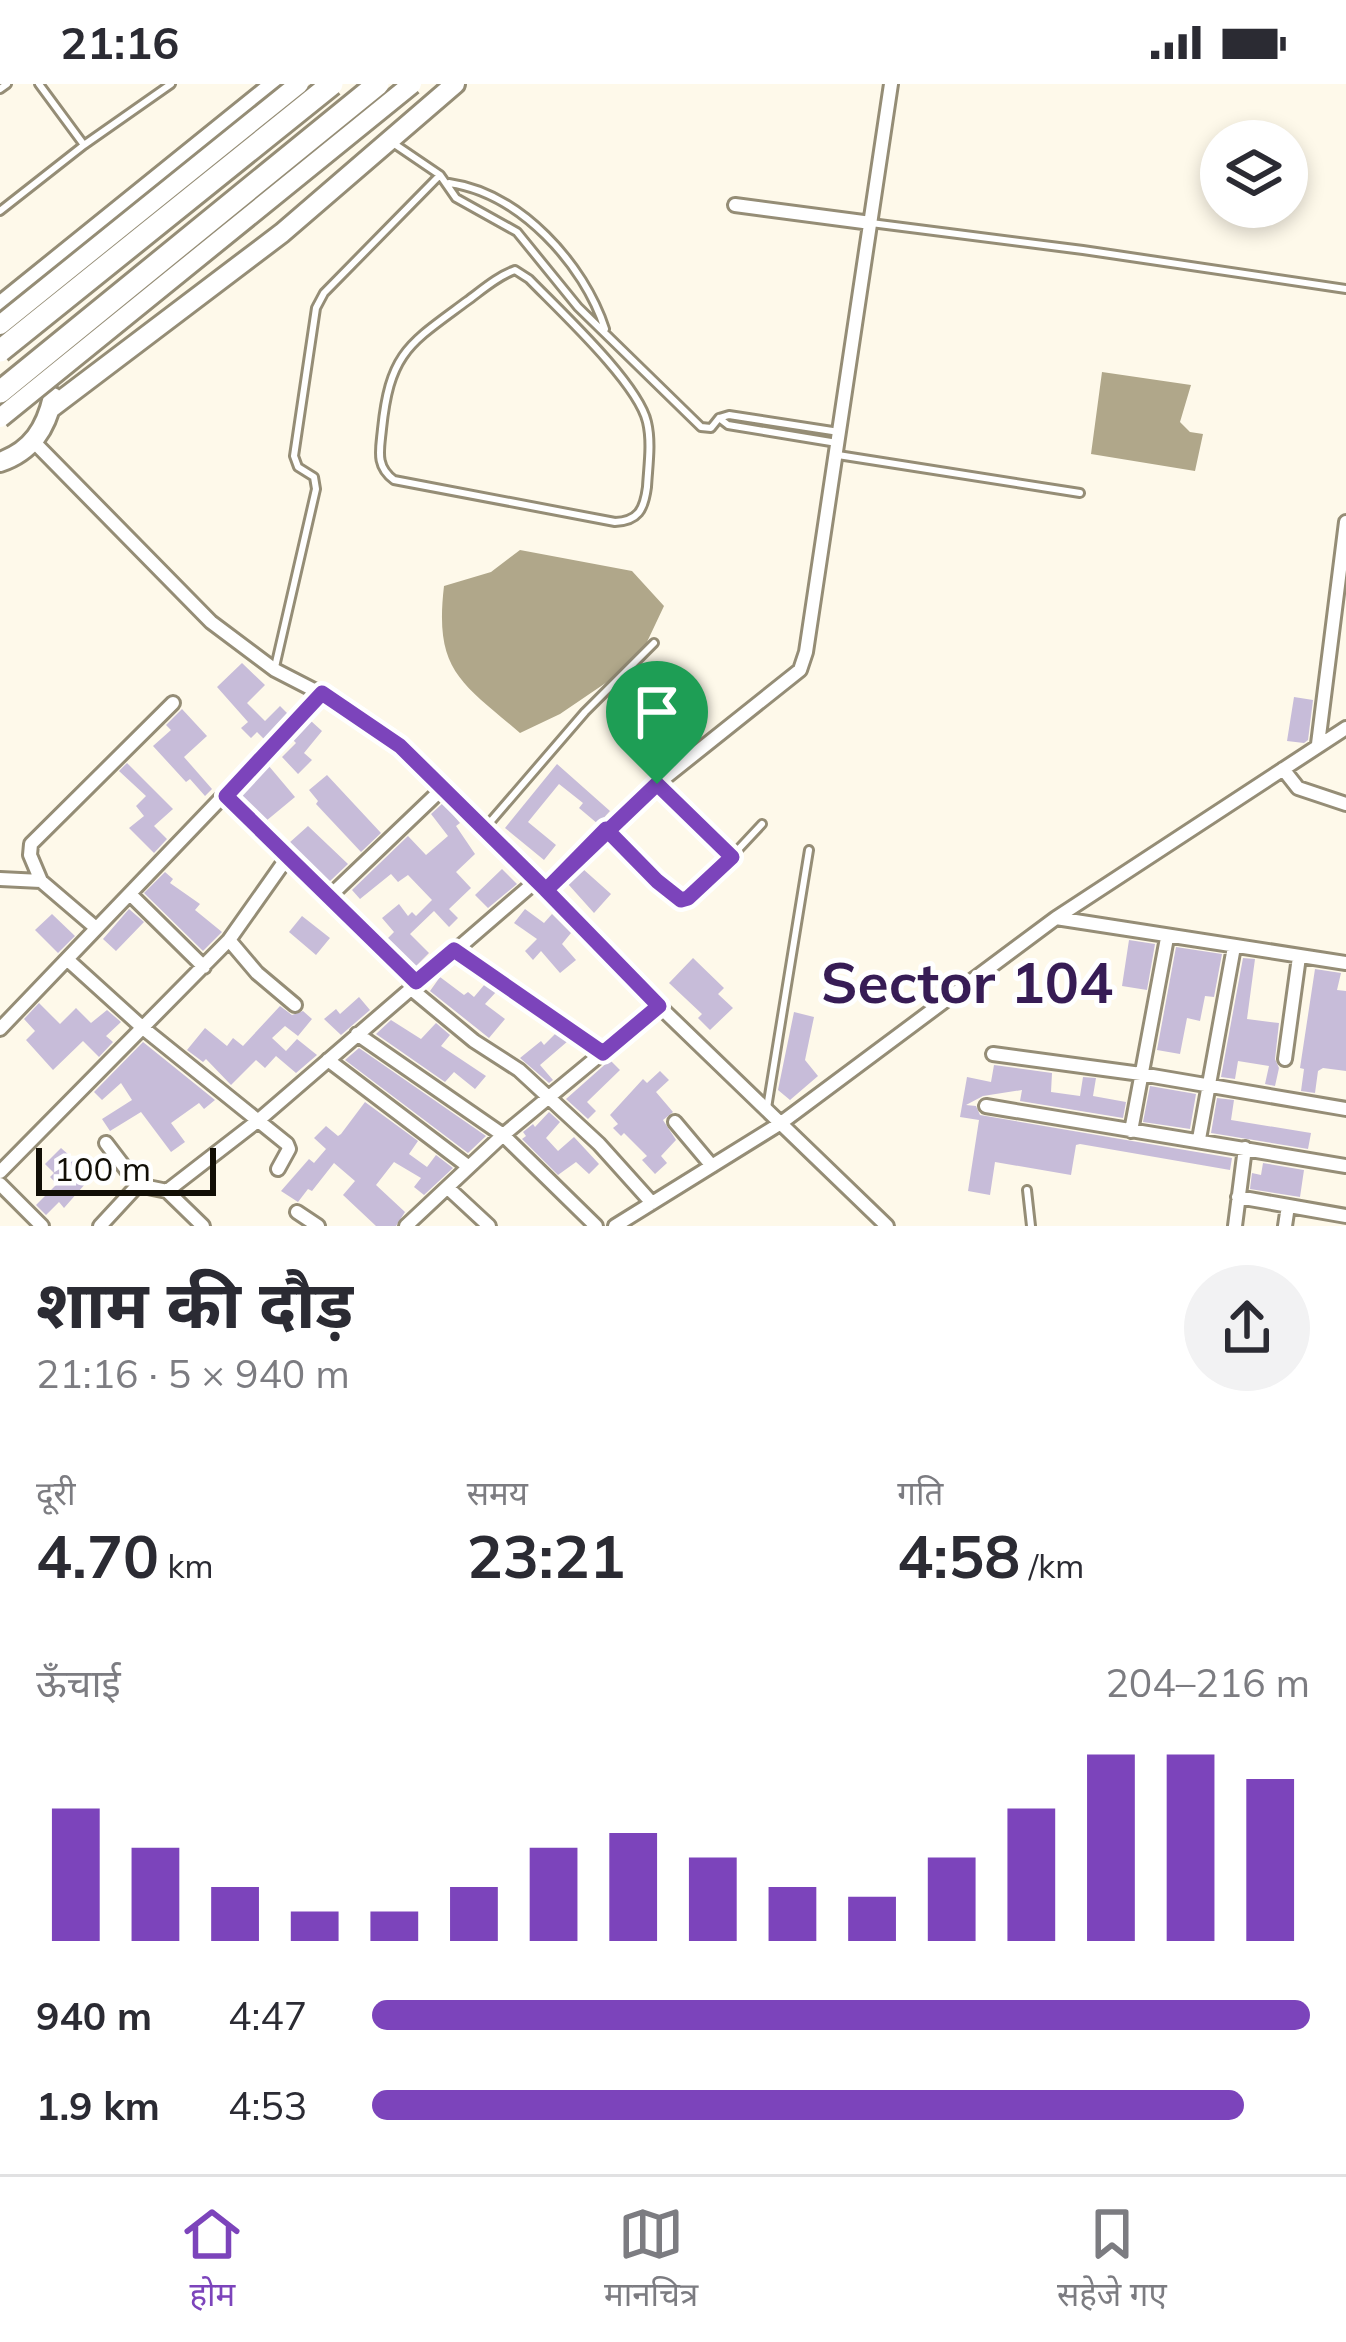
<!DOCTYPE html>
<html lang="hi">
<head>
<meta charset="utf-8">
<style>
  body { margin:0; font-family:Mulish,"Noto Sans Devanagari",sans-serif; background:#f2f2f3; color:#2b2b33; height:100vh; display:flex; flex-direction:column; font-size:45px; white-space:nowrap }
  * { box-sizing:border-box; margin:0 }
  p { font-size:39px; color:#7c7c81 }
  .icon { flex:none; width:66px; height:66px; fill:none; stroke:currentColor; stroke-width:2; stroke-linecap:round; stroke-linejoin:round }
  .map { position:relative; height:1142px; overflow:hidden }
  .side { display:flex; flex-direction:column; background:#fff; flex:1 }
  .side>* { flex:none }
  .fabs { position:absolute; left:1200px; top:36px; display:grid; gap:24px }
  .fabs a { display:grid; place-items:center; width:108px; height:108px; border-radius:50%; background:#fff; box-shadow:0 6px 18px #0003; font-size:60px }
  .scale { position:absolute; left:36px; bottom:30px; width:180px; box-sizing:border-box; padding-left:12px; border:6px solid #120f06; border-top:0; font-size:33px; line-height:42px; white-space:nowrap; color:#120f06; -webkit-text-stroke:9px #fff; paint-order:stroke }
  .pin { position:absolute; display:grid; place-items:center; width:102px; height:102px; color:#fff; margin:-123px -51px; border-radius:50% 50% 50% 0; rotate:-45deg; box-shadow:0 0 12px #0007 }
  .pin .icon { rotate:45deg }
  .round { display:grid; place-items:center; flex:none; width:126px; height:126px; border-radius:63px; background:#f2f2f3 }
  .head { display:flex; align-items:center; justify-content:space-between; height:204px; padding:0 36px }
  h1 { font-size:66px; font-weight:700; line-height:90px }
  .figures { display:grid; grid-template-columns:repeat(3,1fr); gap:18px; height:204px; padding:12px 36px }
  .figures div { display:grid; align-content:center }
  .figures b { font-size:60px; font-weight:700 }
  .figures small { font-size:33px; font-weight:400 }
  .figures p { font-size:33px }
  .chart { height:336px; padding:24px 36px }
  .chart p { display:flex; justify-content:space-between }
  .chart svg { width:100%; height:216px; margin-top:12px; stroke:#7c44bb; stroke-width:6 }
  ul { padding:0 36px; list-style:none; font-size:39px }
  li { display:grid; grid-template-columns:192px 144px 1fr; align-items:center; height:90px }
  li i { height:30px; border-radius:15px; background:#7c44bb }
  .status { display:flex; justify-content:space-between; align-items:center; height:84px; padding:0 60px; background:#fff; direction:ltr }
  .status svg { height:33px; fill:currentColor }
  .dock { display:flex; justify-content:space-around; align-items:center; height:168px; border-top:3px solid #e1e1e2; background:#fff; font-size:33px; color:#7c7c81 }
  .dock a { display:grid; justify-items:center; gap:6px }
  .dock .current { color:#7c44bb }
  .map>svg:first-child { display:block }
  .water { fill:#b0a78a }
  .building { fill:#c7bcd9 }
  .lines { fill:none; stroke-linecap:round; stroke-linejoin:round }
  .lane-casing { stroke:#958d76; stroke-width:12 }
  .street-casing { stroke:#958d76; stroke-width:18 }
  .secondary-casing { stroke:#958d76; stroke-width:24 }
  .lane { stroke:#fff; stroke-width:6 }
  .street { stroke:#fff; stroke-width:12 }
  .secondary { stroke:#fff; stroke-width:18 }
  .secondary-bridge-casing { stroke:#958d76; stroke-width:24; stroke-linecap:butt }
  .highway-bridge-casing { stroke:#958d76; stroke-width:27; stroke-linecap:butt }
  .secondary-bridge { stroke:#fff; stroke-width:18 }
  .highway-bridge { stroke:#fff; stroke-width:21 }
  .route-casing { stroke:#fff; stroke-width:24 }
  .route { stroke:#7c44bb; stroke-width:15 }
  .labels { text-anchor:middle; stroke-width:10; stroke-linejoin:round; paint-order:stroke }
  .district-label { font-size:57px; font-weight:bold; fill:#371c55; stroke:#fff }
</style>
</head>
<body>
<div class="status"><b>21:16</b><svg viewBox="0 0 49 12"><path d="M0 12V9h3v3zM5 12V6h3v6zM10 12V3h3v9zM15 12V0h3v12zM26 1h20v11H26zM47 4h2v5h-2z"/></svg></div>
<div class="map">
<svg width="1346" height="1142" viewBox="0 0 1346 1142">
  <rect width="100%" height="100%" fill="#fef9ea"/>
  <path class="water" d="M 1102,288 L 1191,301 L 1180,338 L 1190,348 L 1203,350 L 1195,387 L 1091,370 Z
    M 520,466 L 632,487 L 664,522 L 638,577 L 560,630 L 520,649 C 461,598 434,587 444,502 L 491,488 Z"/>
  <path class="building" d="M 242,579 L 265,601 L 247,619 L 265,637 L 280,622 L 288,630 L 264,655 L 257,648 L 251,654 L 241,644 L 248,638 L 217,603 Z
    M 1294,613 L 1313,616 L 1308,656 L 1304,659 L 1287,657 Z
    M 182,625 L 207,652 L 184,673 L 212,705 L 205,712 L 190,695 L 186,698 L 153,662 L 171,646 L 166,641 Z
    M 311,637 L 322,647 L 304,669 L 312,676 L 298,690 L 282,673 L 296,659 L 292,655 Z
    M 127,679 L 173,725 L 154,742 L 167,755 L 154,769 L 129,744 L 144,732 L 136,722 L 146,712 L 119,687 Z
    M 557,680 L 610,727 L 598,740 L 579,724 L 583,719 L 559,700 L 528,738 L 556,761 L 544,776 L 505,744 Z
    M 268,681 L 295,713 L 266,737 L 239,710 Z
    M 327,691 L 381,749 L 361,768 L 316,720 L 318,717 L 309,706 Z
    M 443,719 L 460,739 L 456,742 L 475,770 L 456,788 L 471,804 L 449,825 L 458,834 L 449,843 L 434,827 L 410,850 L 429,869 L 415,883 L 387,855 L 394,848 L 382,834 L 399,820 L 408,832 L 412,828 L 416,832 L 432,816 L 408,791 L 398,798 L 391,790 L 360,815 L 352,806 L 408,752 L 426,771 L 448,752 L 431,730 Z
    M 308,742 L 348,780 L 329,798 L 289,759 Z
    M 502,785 L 517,800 L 488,824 L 475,811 Z
    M 583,785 L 611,810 L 594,829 L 568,800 Z
    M 165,788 L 173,795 L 170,799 L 200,820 L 195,826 L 222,848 L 203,867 L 144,809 Z
    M 129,825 L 144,838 L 116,867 L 103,855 Z
    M 525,825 L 544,839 L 552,830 L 571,849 L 562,860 L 576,876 L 560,889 L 541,867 L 533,876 L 525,867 L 537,855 L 514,839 Z
    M 52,830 L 75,852 L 58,869 L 35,846 Z
    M 302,832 L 330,854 L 316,871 L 289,848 Z
    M 1129,856 L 1155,860 L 1147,906 L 1122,902 Z
    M 1176,863 L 1222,870 L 1214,913 L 1205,912 L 1200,937 L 1187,934 L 1180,970 L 1157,966 Z
    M 693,874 L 724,904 L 718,910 L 733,924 L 710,946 L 698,934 L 702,930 L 669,899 Z
    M 1243,874 L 1255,875 L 1247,935 L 1279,939 L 1275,975 L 1279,984 L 1275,1002 L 1265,1000 L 1269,982 L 1238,977 L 1235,995 L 1221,993 Z
    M 1315,885 L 1341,889 L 1337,906 L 1346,907 L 1346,987 L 1323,984 L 1318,987 L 1315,1009 L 1301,1007 L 1304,985 L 1300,984 Z
    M 440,893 L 464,911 L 468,908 L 474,913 L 485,900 L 496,908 L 485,920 L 505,935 L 489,954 L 430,907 Z
    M 359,913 L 370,926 L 341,951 L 324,935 L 336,925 L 340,930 Z
    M 39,919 L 60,940 L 76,924 L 91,939 L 107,926 L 121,938 L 106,952 L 113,958 L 99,973 L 83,957 L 53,986 L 26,956 L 35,947 L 24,935 Z
    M 280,922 L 292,931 L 303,927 L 312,935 L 298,952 L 285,942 L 272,954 L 286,967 L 297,955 L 317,971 L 296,989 L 276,972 L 265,984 L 256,976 L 231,1001 L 206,975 L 203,978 L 187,966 L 205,944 L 227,962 L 233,954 L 243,962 Z
    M 794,928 L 814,933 L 805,976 L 818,992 L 790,1016 L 778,1006 Z
    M 391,936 L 421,955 L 436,939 L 450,951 L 441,962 L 486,992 L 475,1005 L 454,988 L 445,998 L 376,950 Z
    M 556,949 L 568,957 L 540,981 L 553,996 L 549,999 L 520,974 L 541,957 L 544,961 Z
    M 143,958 L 215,1016 L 204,1025 L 199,1019 L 171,1039 L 185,1058 L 171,1068 L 141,1028 L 110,1047 L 102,1035 L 132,1016 L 121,999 L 102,1016 L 94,1008 Z
    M 359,964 L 486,1052 L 468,1069 L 345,976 Z
    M 610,976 L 620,986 L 587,1018 L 596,1027 L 588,1035 L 566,1015 Z
    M 994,981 L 1052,989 L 1051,1008 L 1080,1012 L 1083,993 L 1096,994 L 1093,1012 L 1126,1018 L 1123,1034 L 1020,1017 L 1022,1006 L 983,1012 L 966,1021 L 976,1022 L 980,1031 L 1232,1074 L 1230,1086 L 1080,1060 L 1076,1061 L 1071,1091 L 995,1078 L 990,1111 L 968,1107 L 979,1036 L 960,1033 L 967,993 L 991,998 Z
    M 660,987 L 669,996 L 656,1008 L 673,1028 L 663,1036 L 676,1056 L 661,1072 L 667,1079 L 655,1090 L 642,1076 L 647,1072 L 624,1049 L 621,1052 L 613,1044 L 618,1040 L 610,1031 L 643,995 L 647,999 Z
    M 1150,1002 L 1196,1010 L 1190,1045 L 1143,1038 Z
    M 1217,1014 L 1234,1016 L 1231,1036 L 1311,1049 L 1308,1065 L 1211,1049 Z
    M 365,1018 L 418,1057 L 409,1070 L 427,1083 L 436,1071 L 453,1084 L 424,1111 L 414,1103 L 421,1094 L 394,1078 L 376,1101 L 405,1128 L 396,1142 L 376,1142 L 343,1111 L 355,1097 L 334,1079 L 312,1107 L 308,1105 L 298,1118 L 281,1107 L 309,1075 L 314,1079 L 326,1065 L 314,1054 L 326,1042 L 338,1052 L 341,1050 Z
    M 549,1028 L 560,1038 L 546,1054 L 558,1067 L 574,1053 L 599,1080 L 589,1090 L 576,1078 L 558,1091 L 522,1055 L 526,1052 L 523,1048 L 533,1040 L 535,1043 Z
    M 61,1064 L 78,1079 L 72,1085 L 86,1099 L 64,1124 L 59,1118 L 46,1131 L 36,1121 L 57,1100 L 50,1093 L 54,1089 L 45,1080 Z
    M 1263,1079 L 1304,1086 L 1300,1113 L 1250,1105 L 1252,1089 L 1261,1091 Z"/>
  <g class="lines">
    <defs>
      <path id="lane" d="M 0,5 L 7,0
        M 390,57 L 440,91 L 456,114 L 517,148 L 578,223 L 701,343 L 711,344 L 719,334 L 729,331 L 839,348
        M 84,61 L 171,0
        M 449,99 C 520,109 584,180 605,245
        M 0,127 L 84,61 L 39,0
        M 871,139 L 1083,166 L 1346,205
        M 515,186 L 529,195 C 559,226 638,299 647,338 C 652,359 648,383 647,403 C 644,426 638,437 615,438 L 394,396 C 375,382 380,366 382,345 C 390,268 409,260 467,217 C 482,206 498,192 515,186 Z
        M 719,334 L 728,341 L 837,359
        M 838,371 L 1080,409
        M 275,583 L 316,405 L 314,393 L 298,383 L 294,372 L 316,224 L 324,209 L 439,92
        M 658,700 L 732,774
        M 485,744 L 585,628 L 654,559
        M 608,748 L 657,797 L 681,816 L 719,786 L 762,740
        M 767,1024 L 809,766
        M 1027,1106 L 1031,1142"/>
      <path id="street" d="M 735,121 L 871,139
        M 34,358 L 211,538 L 275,586 L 343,621 L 400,661 L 659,922 L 887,1142
        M 1318,660 L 1346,438
        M 1283,685 L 1298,704 L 1346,720
        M 226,712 L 416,898
        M 0,795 L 41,797 L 96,844
        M 41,797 L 30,771 L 31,760 L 173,619
        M 546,806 L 657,700 L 800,586 L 806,568 L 891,0
        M 130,810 L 204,883
        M 331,811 L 443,704
        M 1056,834 L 1346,879
        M 229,856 L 257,889 L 295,921
        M 454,866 L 603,969
        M 69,877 L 143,944 L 287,1060 L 289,1065 L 278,1085
        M 410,904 L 474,957 L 519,986 L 599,1060 L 652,1119
        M 0,945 L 322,609
        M 357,950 L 503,1051 L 596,1142
        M 993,970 L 1141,990 L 1346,1025
        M 1285,975 L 1299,873
        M 328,976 L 469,1083
        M 986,1022 L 1346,1082
        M 675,1038 L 712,1082
        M 1131,1047 L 1167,854
        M 1199,1055 L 1234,863
        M 106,1059 L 138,1101
        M 0,1088 L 229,856 L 289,771
        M 0,1100 L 42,1142
        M 448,1104 L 489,1142
        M 167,1107 L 203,1142
        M 1238,1113 L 1346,1132
        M 297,1128 L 318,1142
        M 100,1142 L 138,1101 L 167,1107 L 260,1035 L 536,797
        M 406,1142 L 503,1051 L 659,922
        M 615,1142 L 781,1039 L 1056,834 L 1346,644
        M 1235,1142 L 1245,1064
        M 1285,1142 L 1288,1122"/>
      <path id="secondary" d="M 0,222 L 275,0
        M 51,324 L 282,149 L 455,0
        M 0,378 C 32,367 46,344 53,313"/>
    </defs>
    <use href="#lane" class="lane-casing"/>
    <use href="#street" class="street-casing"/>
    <use href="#secondary" class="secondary-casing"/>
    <use href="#lane" class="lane"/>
    <use href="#street" class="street"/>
    <use href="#secondary" class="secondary"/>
    <defs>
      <path id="secondary-bridge" d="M 0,241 L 299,0
        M 0,334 L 412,0"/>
      <path id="highway-bridge" d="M 0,267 L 332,0
        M 0,308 L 378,0"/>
    </defs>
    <use href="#secondary-bridge" class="secondary-bridge-casing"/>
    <use href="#highway-bridge" class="highway-bridge-casing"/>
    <use href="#secondary-bridge" class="secondary-bridge"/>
    <use href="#highway-bridge" class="highway-bridge"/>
  </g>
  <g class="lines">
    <defs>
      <path id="route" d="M 657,700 L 546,806 L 400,662 L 322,609 L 226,712 L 416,898 L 454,866 L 603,969 L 659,922 L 546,806 L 606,745 L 657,797 L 681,816 L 688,814 L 732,773 L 657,700"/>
    </defs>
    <use href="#route" class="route-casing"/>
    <use href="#route" class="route"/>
  </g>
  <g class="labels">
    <g class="district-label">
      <text x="967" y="919">Sector 104</text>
    </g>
  </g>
</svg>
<div class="fabs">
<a><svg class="icon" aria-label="layers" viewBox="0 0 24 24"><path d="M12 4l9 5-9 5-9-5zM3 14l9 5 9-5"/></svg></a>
</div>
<div class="scale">100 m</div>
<div class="pin" style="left:657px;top:700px;background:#1e9e55"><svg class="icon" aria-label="arrive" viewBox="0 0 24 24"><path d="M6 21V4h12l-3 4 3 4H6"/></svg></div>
</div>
<section class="side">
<div class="head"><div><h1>शाम की दौड़</h1><p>21:16 · 5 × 940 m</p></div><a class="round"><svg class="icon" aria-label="share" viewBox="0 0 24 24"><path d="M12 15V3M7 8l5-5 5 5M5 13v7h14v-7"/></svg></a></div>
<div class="figures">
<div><p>दूरी</p><b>4.70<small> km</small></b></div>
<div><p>समय</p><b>23:21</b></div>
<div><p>गति</p><b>4:58<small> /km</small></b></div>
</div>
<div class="chart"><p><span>ऊँचाई</span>204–216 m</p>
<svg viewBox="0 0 160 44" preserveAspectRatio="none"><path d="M5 44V17M15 44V25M25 44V33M35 44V38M45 44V38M55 44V33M65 44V25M75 44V22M85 44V27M95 44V33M105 44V35M115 44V27M125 44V17M135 44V6M145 44V6M155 44V11"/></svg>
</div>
<ul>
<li><b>940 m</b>4:47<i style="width:100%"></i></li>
<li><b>1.9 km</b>4:53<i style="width:93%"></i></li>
</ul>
</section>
<nav class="dock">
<a class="current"><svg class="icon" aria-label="home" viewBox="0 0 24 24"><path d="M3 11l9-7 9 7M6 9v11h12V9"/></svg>होम</a>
<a><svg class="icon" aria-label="map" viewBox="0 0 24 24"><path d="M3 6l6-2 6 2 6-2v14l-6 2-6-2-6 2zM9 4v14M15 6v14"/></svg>मानचित्र</a>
<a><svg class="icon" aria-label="saved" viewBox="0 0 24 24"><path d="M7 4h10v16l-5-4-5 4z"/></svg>सहेजे गए</a>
</nav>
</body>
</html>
